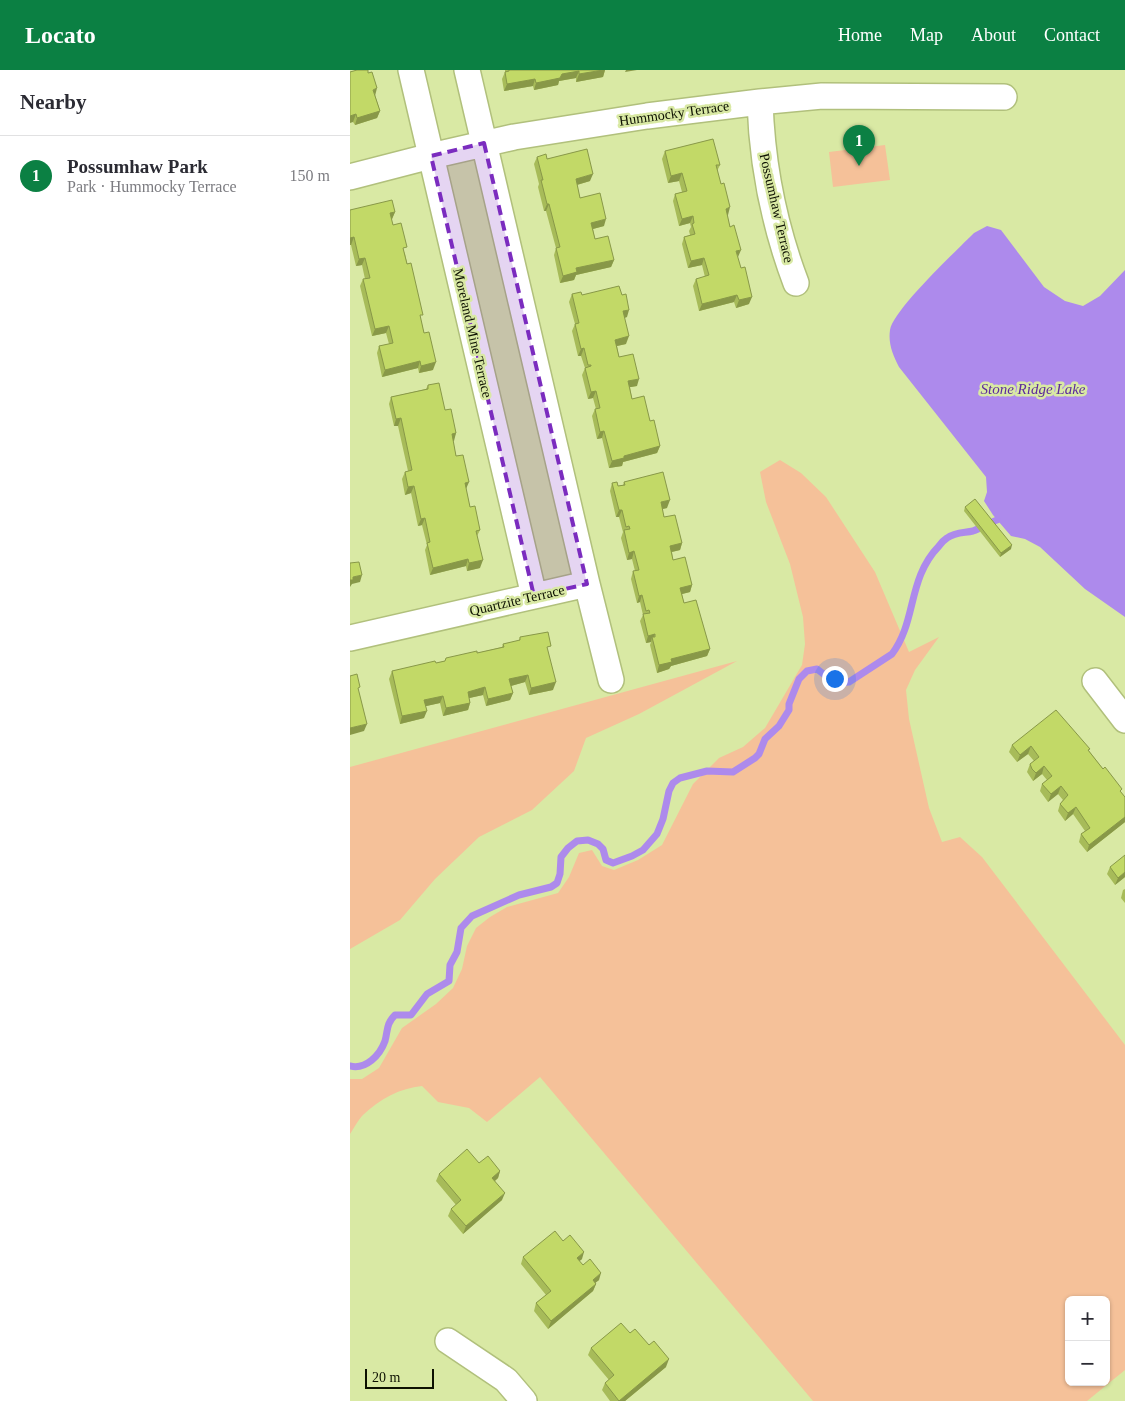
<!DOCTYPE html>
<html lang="en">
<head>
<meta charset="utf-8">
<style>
  :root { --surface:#fff; --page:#f7f7f7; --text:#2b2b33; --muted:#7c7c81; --line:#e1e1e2; --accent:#0b8043 }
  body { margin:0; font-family:"Times New Roman",serif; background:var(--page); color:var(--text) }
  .controls { position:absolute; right:15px; bottom:15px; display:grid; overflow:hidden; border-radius:8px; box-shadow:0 1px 4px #0004 }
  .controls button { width:45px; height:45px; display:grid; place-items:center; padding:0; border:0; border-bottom:1px solid var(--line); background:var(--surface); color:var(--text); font:25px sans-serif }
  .scale { position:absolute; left:15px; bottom:12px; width:69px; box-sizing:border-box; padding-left:5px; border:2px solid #0d1100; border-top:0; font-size:14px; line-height:18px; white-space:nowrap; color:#0d1100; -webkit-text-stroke:4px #d9e9a4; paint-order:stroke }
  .you { position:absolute; left:484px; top:608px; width:18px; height:18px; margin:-12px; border:4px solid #fff; border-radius:50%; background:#1a73e8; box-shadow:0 0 0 8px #1a73e833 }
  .badge { display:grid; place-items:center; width:32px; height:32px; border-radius:50%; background:var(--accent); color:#fff; font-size:16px; font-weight:700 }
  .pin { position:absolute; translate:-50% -41px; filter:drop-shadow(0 1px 2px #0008) }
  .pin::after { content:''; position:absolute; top:26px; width:18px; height:15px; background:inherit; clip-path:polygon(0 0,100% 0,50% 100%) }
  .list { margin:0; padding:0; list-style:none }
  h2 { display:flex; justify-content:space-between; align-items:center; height:65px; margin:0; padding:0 20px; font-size:21px }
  h2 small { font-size:16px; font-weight:400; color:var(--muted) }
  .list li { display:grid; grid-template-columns:32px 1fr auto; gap:15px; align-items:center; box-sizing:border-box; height:80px; padding:0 20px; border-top:1px solid var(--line) }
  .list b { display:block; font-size:19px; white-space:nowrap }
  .list p { margin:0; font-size:16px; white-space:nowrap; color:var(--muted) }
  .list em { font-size:16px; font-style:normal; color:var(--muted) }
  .map { position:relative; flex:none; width:775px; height:1331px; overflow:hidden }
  header { display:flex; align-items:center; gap:30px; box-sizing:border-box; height:70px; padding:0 25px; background:var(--accent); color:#fff }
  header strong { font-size:24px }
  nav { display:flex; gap:28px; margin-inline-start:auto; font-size:18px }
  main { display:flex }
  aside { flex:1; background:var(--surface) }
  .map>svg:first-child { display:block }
  .green { fill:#f5c199; fill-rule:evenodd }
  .water { fill:#ad8aec }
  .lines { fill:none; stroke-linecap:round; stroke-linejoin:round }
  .stream { stroke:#ad8aec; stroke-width:7 }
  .street-casing { stroke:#b1c07c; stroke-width:28 }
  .street { stroke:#fff; stroke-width:25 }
  .wall { fill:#a7bb59 }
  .shaded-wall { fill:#889848 }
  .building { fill:#c2d967; stroke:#889848 }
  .marked { fill:#7b2cbf; fill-opacity:0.2; stroke:#7b2cbf; stroke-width:4; stroke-dasharray:10 6; stroke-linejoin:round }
  .labels { text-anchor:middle; stroke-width:5; stroke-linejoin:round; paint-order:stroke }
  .street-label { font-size:14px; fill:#0d1100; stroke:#d9e9a4 }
  .water-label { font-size:15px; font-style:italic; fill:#5c2a9b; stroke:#d9e9a4 }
</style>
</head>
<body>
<header>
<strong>Locato</strong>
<nav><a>Home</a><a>Map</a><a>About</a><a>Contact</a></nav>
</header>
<main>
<aside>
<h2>Nearby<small></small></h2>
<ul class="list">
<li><span class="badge">1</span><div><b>Possumhaw Park</b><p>Park · Hummocky Terrace</p></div><em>150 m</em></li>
</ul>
</aside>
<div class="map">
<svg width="775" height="1331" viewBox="0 0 775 1331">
  <rect width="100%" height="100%" fill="#d9e9a4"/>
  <!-- green -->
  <path class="green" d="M535,75l5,35 -57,7 -4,-35z
    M430,390l21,13 25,24 49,75 34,80 30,-15 -24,33 -9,20 3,29 20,89 13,34 18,-5 22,20 143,188v325l-38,31h-274l-273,-324 -53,45 -18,-14 -31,-6 -16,-16c-22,2 -42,13 -59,29 -5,5 -9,13 -13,19v-55h12l17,-11 23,-40 34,-24 17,-16 9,-19 5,-23 9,-18 14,-11 17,-10 51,-14 11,-16 10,-24 13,-3 10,16 12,4 24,-10 24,-15 31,-61 26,-26 24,-11 22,-19 37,-63 3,-21 -2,-27 -13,-53 -24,-62 -6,-30zM719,1230h37v82h-37z
    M387,591l-98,53 -53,24 -12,33 -42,39 -53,27 -44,42 -35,41 -50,29v-182z"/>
  <!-- water -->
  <path class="water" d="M637,156l14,4 43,57 21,14 18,5 17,-10 25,-26v347l-40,-28 -45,-42 -15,-8 -14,-3 -18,-21 -9,-14 3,-9 -1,-15 -87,-110c-6,-12 -11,-23 -9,-37 3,-20 67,-80 84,-97z"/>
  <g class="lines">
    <!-- stream -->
    <path class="stream" d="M0,996c16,4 30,-11 35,-25 3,-11 1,-17 10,-26h16l16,-21 22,-13 1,-16 7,-13 4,-24 11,-12 47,-21 32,-8 6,-4 3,-9 1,-17 7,-9 9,-7 11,-1 10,4 5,5 3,11 7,3 19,-7 11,-6 14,-16 6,-15 6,-28 4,-8 7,-5 27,-7 26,1 22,-14 4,-4 6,-15 14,-13 10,-16v-6l10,-25 8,-8 10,-2 18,14 14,-1 43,-28c25,-33 15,-75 47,-108 2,-3 5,-6 8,-8 8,-6 17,-5 26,-7 8,-3 16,-8 24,-11"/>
    <defs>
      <path id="street" d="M61,0l123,526
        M117,0l120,514
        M410,32c2,62 14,123 36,181
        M0,107l81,-21 83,-19 133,-21 113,-14 62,-6 182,1
        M0,568l237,-54 24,96
        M745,611l30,39
        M98,1271l58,39 18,21"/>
    </defs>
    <!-- street casing -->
    <use href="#street" class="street-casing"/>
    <!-- street -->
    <use href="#street" class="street"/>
  </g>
  <!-- wall -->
  <path class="wall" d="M155,0h100l-2,7 -27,5v-4l-17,3 -1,4 -24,5 -1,-4 -29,5 -2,-12 3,-7z
    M0,2l25,23 5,16 -3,7 -22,7 -2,-3z
    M315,81l55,14 -3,6 10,44 22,89 -13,4 -2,-6 -35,9 -6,-25 3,-7 9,-2 -3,-12 -14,3 -6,-24 2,-7 6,-2 -1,-4 2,-4 -1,-4 -11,3 -6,-25 2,-7 7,-2 -3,-11 -11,2 -6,-24z
    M187,87l10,2 43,22 -13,4 3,13 24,28 -11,3 2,10 19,21 -3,7 -35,8 -2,5 -14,3 -6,-28 2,-7 -10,-37h-2l-6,-24 1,-3 -5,-20z
    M0,140l45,2 -3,7h-1l2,6 12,29 28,116 -14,3 -1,-5 -36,9 -5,-24 2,-7 10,-2 -3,-11 -14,3 -12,-50 3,-7h2l-3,-14 -6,1 -5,-21h-1z
    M222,224l10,1 45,22 -3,1 2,26 -9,2 2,11 18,29 -7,1 2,12 18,22 10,25 -3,7 -34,9 -1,4 -13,2 -7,-30 -5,1 -5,-23 3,-7h1l-3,-11 -5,1 -6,-24 3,-7 -4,-12h-3l-6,-25 3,-7 -6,-22z
    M78,315l17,25 11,23 -3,8 3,15 10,33 4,18 10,23 -3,6 3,32 -13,3 -1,-5 -36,9 -5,-25 2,-5 -5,-20 -4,1 -7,-33 -6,2 -3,-16 3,-7 3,-1 -10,-45h-4l-5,-22 2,-7 35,-8z
    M274,412l43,26 -5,1 2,8 18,26 -2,7 -8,2 1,8 19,25 -2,7 -8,2 2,9 26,46 -3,7 -36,10 -2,3 -12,4 -7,-28 1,-3 -5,1 -6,-22 3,-6 -3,-13 -3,1 -6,-24 2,-8h2l-3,-12 -5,1 -6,-22 2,-6 -4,-15h-3l-6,-26 2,-8 6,3 5,-1z
    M615,437l46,42 -11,8 -36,-46z
    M170,567l28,15 5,38 -24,5 -4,-13 -14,4 2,7 -3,7 -24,6 -3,-11 -14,3 1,5 -2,7 -25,6 -3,-13 -14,3 -2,12 -24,6 -11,-45 3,-8 44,-8 66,-16 1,-3 16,-3z
    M662,675l77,6 36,46v25l-38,30 -8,-10 2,-8 4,-3 -12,-17 -8,7 -7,-10 2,-7 3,-4 -5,-6 -10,8 -8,-11 2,-7 5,-4 -5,-6 -9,7 -6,-9 3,-8 4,-3 -6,-7 -11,8 -8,-10z
    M760,797l15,10 -10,8 -8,-11z
    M775,819v14l-4,-5 2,-8z
    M129,1093l21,8 -2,7 -3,3 7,19 -39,34 -15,-18 3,-7 5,-4 -20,-24 3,-7z
    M213,1171l19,18 -3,2 4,4 16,15 -4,3 1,1 -3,7 -45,38 -14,-18 2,-8 10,-8 -25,-31 2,-7z
    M280,1263l19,12 17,22 -41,34h-15l-8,-11 3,-7 4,-3 -21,-25 3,-7z"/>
  <!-- shaded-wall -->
  <path class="shaded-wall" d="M253,0h2l-2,7 -27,5 3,-8z
    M276,0h11l-12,2z
    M229,1l-3,7 -17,3 -1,4 -24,5 2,-7 26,-9z
    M185,9l-2,7 -29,5 3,-7z
    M27,18l-2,8 -2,-6z
    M30,41l-3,7 -22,7 2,-7z
    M6,44l-3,8 -3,1v-7z
    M332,103l-3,8 -11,2 3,-7z
    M243,104l-3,7 -17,5 3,-7z
    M197,134h2l-3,7h-2z
    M380,137l-2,8 -5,1 3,-7z
    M45,142l-3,7 -5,1 3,-7z
    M343,146l-3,7 -11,3 3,-7z
    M256,149l-2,7 -15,4 2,-7z
    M4,167l-3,8h-1v-7z
    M391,180l-3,7 -2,-6z
    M15,188l-3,7 -6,1 3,-7z
    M354,188l-2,7 -14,3 3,-7z
    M264,190l-3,7 -35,8 -2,5 -14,3 3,-7 13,-8z
    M387,225l-3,7 -35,9 3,-7z
    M402,227l-3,7 -13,4 3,-8z
    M279,240l-2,7 -7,2 3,-8z
    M39,256l-3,7 -14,3 3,-7z
    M279,266l-3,8 -14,3 3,-7z
    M234,278l-3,8h-3l3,-7z
    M70,291l-2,7 -36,9 3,-7z
    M86,292l-3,8 -14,3 2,-7z
    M289,309l-2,7 -12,2 3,-7z
    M246,321l-3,7 -5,1 3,-7z
    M51,348l-3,8h-4l2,-7z
    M254,361l-2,7 -5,1 3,-7z
    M106,363l-2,8h-5l3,-7z
    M310,376l-3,7 -34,9 -1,4 -13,2 3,-7 12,-5z
    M119,412l-3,7 -4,1 3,-7z
    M64,416l-3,7 -6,2 3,-8z
    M320,430l-3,8 -9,2 3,-8z
    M269,440h3l-3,7h-3z
    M75,448l-3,7 -4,1 3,-7z
    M332,473l-2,7 -13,3 3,-7z
    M662,475l-1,4 -11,8 1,-4z
    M284,481l-2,8 -5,1 2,-7z
    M118,489l-2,7 -36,9 3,-7z
    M133,490l-3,8 -13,3 2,-8z
    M12,505l-2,7 -8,2 -2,3v-7l3,-3z
    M342,515l-2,7 -12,3 2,-7z
    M292,525l-2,7 -3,1 2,-7z
    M305,564l-2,5 -1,-2 -1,5 -5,1 2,-7z
    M360,579l-3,7 -36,10 -2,3 -12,4 2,-8 12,-6z
    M178,605l-3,7 -18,5 2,-8z
    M206,612l-3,8 -24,5 2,-7z
    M135,617l-2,8 -18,4 3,-7z
    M163,623l-3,7 -24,6 2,-7z
    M93,626l-3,7 -18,4 2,-7z
    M120,633l-2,7 -25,6 3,-8z
    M77,641l-3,7 -24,6 2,-8z
    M17,654l-3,7 -14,4v-7z
    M681,676l-3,8 -11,8 3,-7z
    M694,696l-2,8 -9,7 3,-8z
    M711,716l-3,8 -10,8 3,-8z
    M726,737l-3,7 -8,7 3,-8z
    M775,747v5l-38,30 2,-7z
    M775,802v5l-10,8 3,-7z
    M150,1101l-2,7 -8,7 2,-7z
    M155,1123l-3,7 -39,34 3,-8z
    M234,1182l-2,7 -8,7 3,-8z
    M251,1203l-2,7 -9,7 3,-7z
    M246,1214l-3,7 -45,38 3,-8z
    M319,1289l-3,8 -41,34h-6z"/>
  <!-- building -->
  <path class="building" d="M7,0h11v3l4,-1 5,16 -4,2 7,21 -23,7 -1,-4 -6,2v-44z
    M159,0h94l-24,4v-3l-17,3 -2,4 -24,5 -1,-4 -28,5 -2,-12 4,-1z
    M363,69l7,26h-4l5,19 3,-1 6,24 -4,2 4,18 4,-2 7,25 -5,1 5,17 4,-1 7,30 -13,3 -2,-5 -35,9 -6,-25 13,-4 -5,-17 -13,3 -7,-24 11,-3 -3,-10 2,-1 -1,-7 -11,3 -7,-25 12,-3 -5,-18 -11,3 -6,-25z
    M237,79l6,25 -17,5 4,19 20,-5 6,26 -15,4 4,16 13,-3 6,24 -38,8 1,4 -14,4 -7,-28 4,-1 -11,-43h-2l-6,-24h2l-6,-23 9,-3 1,5z
    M42,130l3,12 -5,1 3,12 8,-2 6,24 -4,1 4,16 4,-1 12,52h-3l4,18 5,-1 7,30 -15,4 -1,-5 -35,9 -6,-24 14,-3 -4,-17 -14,3 -12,-50 7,-1 -5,-20 -6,1 -5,-22 -4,1v-28z
    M269,216l3,9 4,-1 3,16 -6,1 6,25 -14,4 4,17 14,-3 6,25 -11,2 4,18 12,-3 6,25 4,-1 6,26 -36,10v2l-12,3 -8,-30 -4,1 -5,-23 5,-1 -4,-17 -5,1 -6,-24 6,-2v-1h-3l-4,-17 -3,1 -6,-25 4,-1 -7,-29 9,-2 1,3z
    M89,313l6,27 6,-1 5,24 -4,1 4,22 7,-1 6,27 -4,1 5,24 5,-1 5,24 -4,1 7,29 -14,3 -1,-4 -35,9 -6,-25 3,-1 -5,-24 -4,1 -7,-33 -6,1 -3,-15 7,-2 -11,-52 -5,1 -5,-22 37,-8v-4z
    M313,402l7,28 -9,2 3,15 11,-2 7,28 -12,3 3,14 12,-3 7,28 -12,3 4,15 12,-3 14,49 -39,10 1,3 -13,3 -7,-28h3v-3l-7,2 -5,-22 7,-1 -1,-3 -3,1 -4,-16 -3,1 -6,-25 6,-1 -5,-19 -5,2 -5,-23 6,-1 -1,-3 -3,1 -4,-17h-3l-7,-27 5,-1 1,4 7,-1 -1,-3z
    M625,429l37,46 -11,8 -36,-46z
    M9,492l3,13 -9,2v3h-3v-17z
    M198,562l3,14 -4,1 9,35 -25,6 -3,-13 -19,4 4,14 -25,6 -3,-12 -17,5 2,11 -24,5 -3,-12 -19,4 3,11 -25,5 -10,-45 43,-10 1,2 9,-2 1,-3 31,-7v2l27,-6 -1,-3 17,-4v-3z
    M7,604l3,13 -2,1 9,36 -17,4v-52z
    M706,640l34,39 -2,1 15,19 2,-2 17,22 -2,2 5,6v20l-36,28 -8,-11 9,-6 -14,-21 -8,6 -8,-9 8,-9 -7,-9 -10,8 -9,-10 10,-8 -8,-10 -8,7 -4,-4 -2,-5 9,-7 -8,-11 -11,9 -8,-10z
    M775,785v17l-7,6 -8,-11z
    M117,1079l12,14 9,-7 12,15 -8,7 13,15 -39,33 -15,-17 10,-9 -22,-26z
    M205,1161l8,10 7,-6 14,17 -7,6 6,7 7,-6 11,14 -8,7 3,4 -45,37 -15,-18 15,-12 -28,-34z
    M271,1253l9,10 5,-4 14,16 5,-4 15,18 -50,42 -14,-18 9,-8 -23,-27z"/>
  <!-- marked area -->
  <path class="marked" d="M134,73l103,441 -53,12 -103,-440z"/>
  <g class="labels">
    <!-- street labels -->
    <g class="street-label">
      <text transform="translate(324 43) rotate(-8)" y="5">Hummocky Terrace</text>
      <text transform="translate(427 138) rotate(77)" y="5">Possumhaw Terrace</text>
      <text transform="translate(123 263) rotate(77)" y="5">Moreland Mine Terrace</text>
      <text transform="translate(167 530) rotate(-13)" y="5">Quartzite Terrace</text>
    </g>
    <!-- water labels -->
    <g class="water-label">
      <text x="683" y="324">Stone Ridge Lake</text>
    </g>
  </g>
</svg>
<div class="controls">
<button>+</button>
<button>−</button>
</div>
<div class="scale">20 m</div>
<div class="you"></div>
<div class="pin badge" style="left:509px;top:96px">1</div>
</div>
</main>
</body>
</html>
